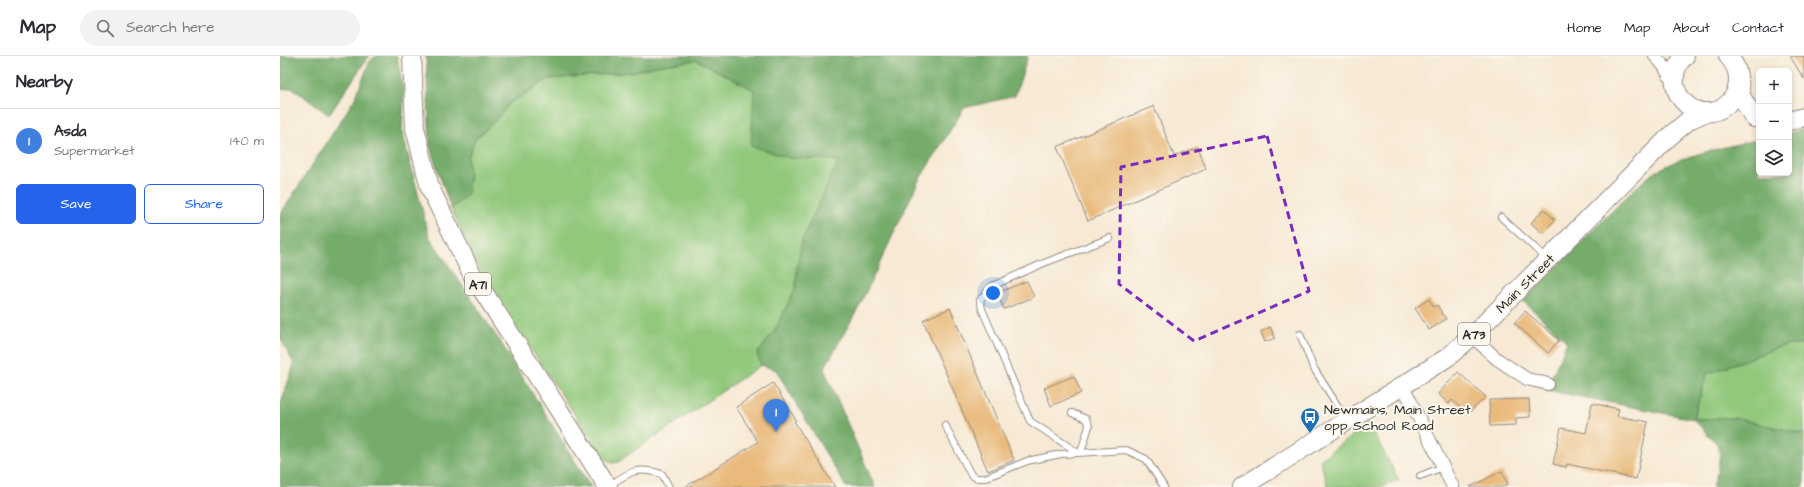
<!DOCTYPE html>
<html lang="en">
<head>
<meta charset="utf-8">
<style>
  :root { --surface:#fff; --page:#f2f2f3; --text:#2b2b33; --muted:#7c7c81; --line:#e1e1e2; --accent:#2563eb }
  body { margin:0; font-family:"Architects Daughter",sans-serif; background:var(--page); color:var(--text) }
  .controls { position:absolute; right:12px; top:12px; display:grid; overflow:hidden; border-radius:6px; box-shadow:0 2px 6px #0003 }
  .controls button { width:36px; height:36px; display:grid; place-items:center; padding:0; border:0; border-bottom:1px solid var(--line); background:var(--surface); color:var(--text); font:20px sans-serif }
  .you { position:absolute; left:713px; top:237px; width:14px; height:14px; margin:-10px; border:3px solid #fff; border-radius:50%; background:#1a73e8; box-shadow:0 0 0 6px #1a73e833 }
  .badge { display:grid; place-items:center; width:26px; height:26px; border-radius:50%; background:var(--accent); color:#fff; font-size:13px; font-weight:700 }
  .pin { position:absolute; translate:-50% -33px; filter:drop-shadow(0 1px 2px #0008) }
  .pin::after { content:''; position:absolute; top:21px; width:14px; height:12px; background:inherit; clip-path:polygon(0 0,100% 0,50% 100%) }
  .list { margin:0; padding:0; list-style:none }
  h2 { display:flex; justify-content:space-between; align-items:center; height:52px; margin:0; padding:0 16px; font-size:17px }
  h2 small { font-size:13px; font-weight:400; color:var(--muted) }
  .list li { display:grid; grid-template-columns:26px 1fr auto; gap:12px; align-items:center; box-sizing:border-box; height:64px; padding:0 16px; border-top:1px solid var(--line) }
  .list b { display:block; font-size:15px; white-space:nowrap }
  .list p { margin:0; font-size:13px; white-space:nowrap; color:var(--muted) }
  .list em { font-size:13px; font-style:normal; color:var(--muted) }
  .actions { display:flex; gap:8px; padding:12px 16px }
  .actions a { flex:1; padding:9px 0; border:1px solid var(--accent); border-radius:6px; text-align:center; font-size:14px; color:var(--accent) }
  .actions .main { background:var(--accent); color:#fff }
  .icon { flex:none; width:22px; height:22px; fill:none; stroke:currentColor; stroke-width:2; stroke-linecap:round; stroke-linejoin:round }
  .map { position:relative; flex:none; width:1524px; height:431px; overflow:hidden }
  header { display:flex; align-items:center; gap:24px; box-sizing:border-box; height:56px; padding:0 20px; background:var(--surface); border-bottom:1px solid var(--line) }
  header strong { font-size:19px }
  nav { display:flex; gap:22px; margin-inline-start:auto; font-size:14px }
  .search { width:280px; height:36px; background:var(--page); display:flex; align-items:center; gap:10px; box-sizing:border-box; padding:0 14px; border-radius:22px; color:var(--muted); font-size:15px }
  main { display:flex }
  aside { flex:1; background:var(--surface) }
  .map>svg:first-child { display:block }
  .green { fill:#91c87b; stroke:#5e7a53 }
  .forest { fill:#74ac6b; stroke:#506c4b }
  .building { fill:#e9ba7c }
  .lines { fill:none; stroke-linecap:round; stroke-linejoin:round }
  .lane-casing { stroke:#918a80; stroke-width:8 }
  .street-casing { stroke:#918a80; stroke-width:14 }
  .primary-casing { stroke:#918a80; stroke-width:20 }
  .lane { stroke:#fff; stroke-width:6 }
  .street { stroke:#fff; stroke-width:12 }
  .primary { stroke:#fff; stroke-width:18 }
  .marked { fill:none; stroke:#7b2cbf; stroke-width:3; stroke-dasharray:8 5; stroke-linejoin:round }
  .labels { text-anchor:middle; stroke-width:4; stroke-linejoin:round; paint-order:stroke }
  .shield { fill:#fbf7ec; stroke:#696865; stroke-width:1 }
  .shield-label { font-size:13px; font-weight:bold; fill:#2b2b2b }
  .street-label { font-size:14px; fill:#2b2b2b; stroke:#fbf7ec }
  .poi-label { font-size:14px; fill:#2b2b2b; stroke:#fbf7ec; text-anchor:start }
</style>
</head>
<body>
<header>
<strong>Map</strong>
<div class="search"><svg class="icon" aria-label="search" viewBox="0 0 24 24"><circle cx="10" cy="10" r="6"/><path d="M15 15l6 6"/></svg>Search here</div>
<nav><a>Home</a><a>Map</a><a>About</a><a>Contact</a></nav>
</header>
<main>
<aside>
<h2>Nearby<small></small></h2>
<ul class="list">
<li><span class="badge" style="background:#3f7fe0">1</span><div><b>Asda</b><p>Supermarket</p></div><em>140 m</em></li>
</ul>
<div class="actions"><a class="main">Save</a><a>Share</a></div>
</aside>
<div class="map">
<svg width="1524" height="431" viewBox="0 0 1524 431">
  <rect width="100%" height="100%" fill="#fbf7ec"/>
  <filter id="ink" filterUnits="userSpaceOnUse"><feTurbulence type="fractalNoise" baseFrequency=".025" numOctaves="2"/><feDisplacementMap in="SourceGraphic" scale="8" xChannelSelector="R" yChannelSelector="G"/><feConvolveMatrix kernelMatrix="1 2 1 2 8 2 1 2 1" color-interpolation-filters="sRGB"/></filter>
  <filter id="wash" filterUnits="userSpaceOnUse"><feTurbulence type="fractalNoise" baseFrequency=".012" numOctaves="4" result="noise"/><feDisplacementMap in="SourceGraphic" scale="16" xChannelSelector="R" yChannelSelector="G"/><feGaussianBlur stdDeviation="0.9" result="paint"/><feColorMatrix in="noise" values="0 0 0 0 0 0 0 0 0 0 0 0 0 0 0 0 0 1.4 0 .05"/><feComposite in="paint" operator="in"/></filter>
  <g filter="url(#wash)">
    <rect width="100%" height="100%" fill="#f7e9d4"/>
    <!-- green -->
    <path class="green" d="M417,4l57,30 36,68 49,2 -37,80 -5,26 -1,21 -22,45 -17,22 4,11 -143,97 -6,1 -8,-5 -106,-158 -26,-46 -21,-45 16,-14 2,-16 -1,-22 7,-18 18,-16 17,-20 39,-24 83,-7 25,-6z
      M1524,288v90l-70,-16 -41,1 14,-45 75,-28z
      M1088,367l31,57 -19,7h-52l-8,-27z"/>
    <!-- forest -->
    <path class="forest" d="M0,0h89l-40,59 -37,-27 -12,2z
      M96,0h21l7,38 -2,37 27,105 72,107 90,144h-311v-81l14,-42 -14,-26v-123l74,-115 16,-39z
      M146,0h602l-13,40 -51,12 -46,74 -59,125 -35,62 51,118h-29l-70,-117 -15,-5 -4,-11 17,-22 22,-45 1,-21 5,-26 37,-80 -49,-2 -39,-12 3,-56 -57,-30 -40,6 -25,6 -83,7 -39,24 -17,20 -18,16 -7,18 1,22 -2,16 -16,14 -21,-62z
      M1524,73v215l-22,2 -75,28 -14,45 41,-1 70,16v53h-92l5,-13 3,-20 -3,-10 -24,-25 -147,-29 21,-48 -44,-41 112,-113c6,-4 11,-10 17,-14 31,-20 72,-26 107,-35v34h30v-40z"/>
    <g id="blocks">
      <!-- building -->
      <path class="building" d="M1510,0h14v23z
        M874,50l20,50 24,-9 8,22 -118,52 -31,-74z
        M1264,153l11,11 -13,13 -11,-10z
        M747,225l7,16 -30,12 -7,-16z
        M1149,243l5,8 3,-2 9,14 -17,11 -14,-22z
        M670,252l64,152 -26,11 -65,-151z
        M1245,255l34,29 -11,13 -34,-30z
        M990,271l5,11 -10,4 -4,-10z
        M1178,316l28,25 -19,17 -15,-14 -3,4 -11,-10z
        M794,320l7,17 -30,13 -7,-18z
        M493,327l23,37 -2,1 41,66h-150l73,-45 -22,-35z
        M1249,343l1,18 -14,1v7l-26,1 -1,-26z
        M1312,347l27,6 -2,7 31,6 -12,57 -69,-15 -1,3 -13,-3 8,-36 25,5z
        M1222,415l6,13 -6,3h-32z"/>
    </g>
  </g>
  <g filter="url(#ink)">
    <use href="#blocks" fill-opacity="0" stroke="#918a80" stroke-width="1"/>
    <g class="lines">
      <defs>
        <path id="lane" d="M1221,161l46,42
          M1020,278l13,33 33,52
          M792,357l14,6 3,7 -8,26
          M665,369l26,50 6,3h8l42,-17 34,-7 65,-4 20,9 18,28
          M797,396l-47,-31 -48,-112 -2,-9 12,-14 52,-23 66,-25
          M1140,420l23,-9
          M329,430c20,-14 27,-20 53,-12l7,13"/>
        <path id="street" d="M1375,0l9,10 10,19
          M1192,280l25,23 30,20 21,5
          M1123,330l50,101"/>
        <path id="primary" d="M132,0l3,72 15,60 42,86 136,213
          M1405,0c-8,7 -11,18 -10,28 1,8 5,15 12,21 31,25 70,-18 41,-49
          M1459,25l2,15 13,22
          M1509,65l15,-4
          M962,431l206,-130 24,-21 198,-200 19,-16 17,-8"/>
      </defs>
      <!-- lane casing -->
      <use href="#lane" class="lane-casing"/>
      <!-- street casing -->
      <use href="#street" class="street-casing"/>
      <!-- primary casing -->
      <use href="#primary" class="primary-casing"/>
      <!-- lane -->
      <use href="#lane" class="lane"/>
      <!-- street -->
      <use href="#street" class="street"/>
      <!-- primary -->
      <use href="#primary" class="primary"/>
    </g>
  </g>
  <!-- marked area -->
  <path class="marked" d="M987,80l42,155 -115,50 -75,-57 2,-117z"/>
  <!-- icons -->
  <defs>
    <symbol id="bus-pin" viewBox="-11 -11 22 30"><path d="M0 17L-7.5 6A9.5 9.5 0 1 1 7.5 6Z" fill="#1f6fb2" stroke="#fbf7ec"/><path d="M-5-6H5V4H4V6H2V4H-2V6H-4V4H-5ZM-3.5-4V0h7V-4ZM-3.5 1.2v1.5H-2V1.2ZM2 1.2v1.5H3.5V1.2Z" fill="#fff"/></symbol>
  </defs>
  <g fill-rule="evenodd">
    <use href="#bus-pin" x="1019" y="350" width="22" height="30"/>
  </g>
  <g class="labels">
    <!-- shield labels -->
    <g class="shield">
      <rect x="185" y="217" width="26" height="22" rx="3"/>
      <rect x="1178" y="267" width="32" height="22" rx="3"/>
    </g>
    <g class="shield-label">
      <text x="198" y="233">A71</text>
      <text x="1194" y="283">A73</text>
    </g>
    <!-- street labels -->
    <g class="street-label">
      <text transform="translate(1245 227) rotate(-45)" y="5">Main Street</text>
    </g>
    <!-- poi labels -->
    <g class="poi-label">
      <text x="1044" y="358">Newmains, Main Street<tspan x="1044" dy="16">opp School Road</tspan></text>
    </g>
  </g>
</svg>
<div class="controls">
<button>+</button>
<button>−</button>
<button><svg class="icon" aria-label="layers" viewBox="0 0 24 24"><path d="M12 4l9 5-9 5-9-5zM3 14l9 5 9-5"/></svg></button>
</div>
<div class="you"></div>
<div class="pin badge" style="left:496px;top:376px;background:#3f7fe0">1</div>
</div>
</main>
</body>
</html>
